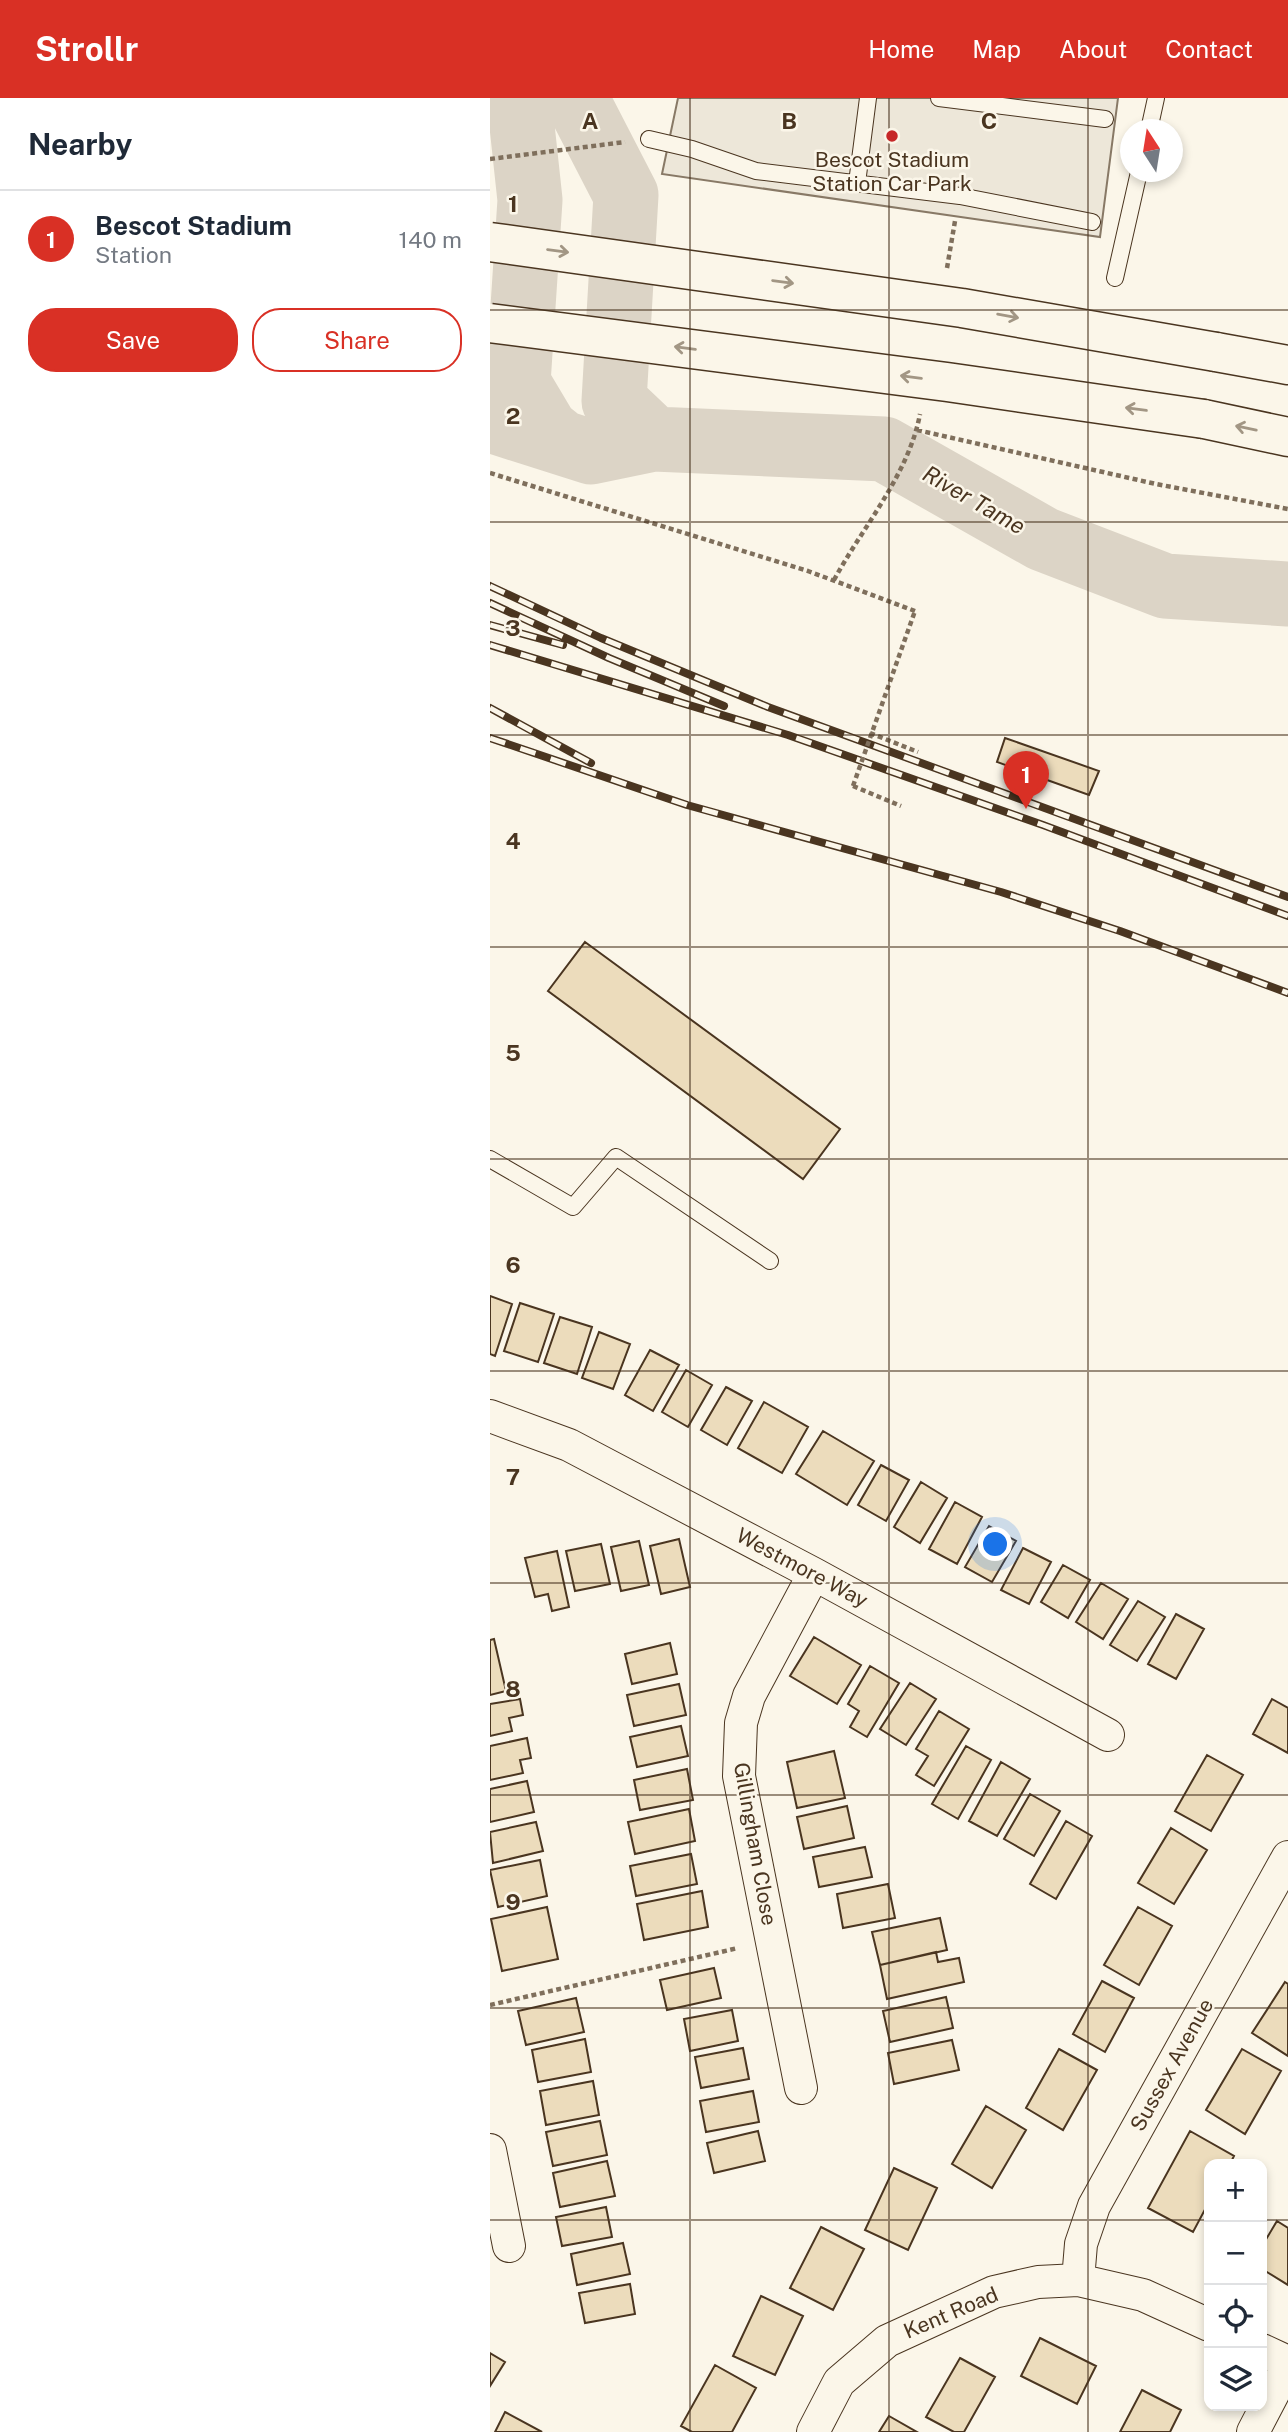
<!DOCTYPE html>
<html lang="en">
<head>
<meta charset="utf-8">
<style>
  :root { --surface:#fff; --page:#f6f6f7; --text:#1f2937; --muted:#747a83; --line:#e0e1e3; --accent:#d93025 }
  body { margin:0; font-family:"Public Sans",sans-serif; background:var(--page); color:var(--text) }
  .controls { position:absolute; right:21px; bottom:21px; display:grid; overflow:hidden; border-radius:14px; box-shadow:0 4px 10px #0003 }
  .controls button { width:63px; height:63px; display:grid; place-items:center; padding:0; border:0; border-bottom:2px solid var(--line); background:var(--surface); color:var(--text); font:35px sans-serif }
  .compass { position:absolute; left:630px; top:21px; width:63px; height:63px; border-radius:50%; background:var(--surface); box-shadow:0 4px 10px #0003; rotate:348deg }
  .you { position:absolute; left:506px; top:1447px; width:24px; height:24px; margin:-18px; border:5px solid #fff; border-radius:50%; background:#1a73e8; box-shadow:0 0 0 10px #1a73e833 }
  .badge { display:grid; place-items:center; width:46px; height:46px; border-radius:50%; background:var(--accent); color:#fff; font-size:23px; font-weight:700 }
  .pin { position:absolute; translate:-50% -58px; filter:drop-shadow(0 2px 4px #0008) }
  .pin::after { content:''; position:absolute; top:37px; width:24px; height:21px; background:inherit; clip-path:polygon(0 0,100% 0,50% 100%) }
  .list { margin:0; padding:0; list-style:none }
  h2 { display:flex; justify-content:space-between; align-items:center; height:91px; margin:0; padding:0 28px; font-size:30px }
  h2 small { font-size:23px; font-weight:400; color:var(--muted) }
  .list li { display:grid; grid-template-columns:46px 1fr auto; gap:21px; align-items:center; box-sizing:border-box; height:98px; padding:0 28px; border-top:2px solid var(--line) }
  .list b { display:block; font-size:26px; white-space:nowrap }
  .list p { margin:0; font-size:23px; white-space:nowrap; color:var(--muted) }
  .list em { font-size:23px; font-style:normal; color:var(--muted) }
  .actions { display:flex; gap:14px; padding:21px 28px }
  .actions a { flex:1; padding:16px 0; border:2px solid var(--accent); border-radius:28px; text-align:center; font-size:24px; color:var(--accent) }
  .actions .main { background:var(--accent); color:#fff }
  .icon { flex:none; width:38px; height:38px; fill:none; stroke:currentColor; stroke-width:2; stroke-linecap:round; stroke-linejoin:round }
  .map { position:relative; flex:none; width:798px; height:2334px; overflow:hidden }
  header { display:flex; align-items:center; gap:42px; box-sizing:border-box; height:98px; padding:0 35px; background:var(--accent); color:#fff }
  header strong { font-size:33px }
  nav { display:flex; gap:38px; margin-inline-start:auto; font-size:24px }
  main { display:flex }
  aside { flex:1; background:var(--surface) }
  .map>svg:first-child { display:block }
  .parking { fill:#ede7d9; stroke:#887966; stroke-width:2 }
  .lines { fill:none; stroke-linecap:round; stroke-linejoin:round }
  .river { stroke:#dcd4c6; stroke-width:65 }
  .building { fill:#ecdcbc; stroke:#4a3520; stroke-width:2 }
  .lane-casing { stroke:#4a3520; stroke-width:18 }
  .street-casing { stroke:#4a3520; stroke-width:34 }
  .highway-casing { stroke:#4a3520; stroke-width:41 }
  .path { stroke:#7f6f5c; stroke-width:4.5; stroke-dasharray:5 3.5; stroke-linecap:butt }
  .lane { stroke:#fbf6e9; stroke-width:16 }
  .street { stroke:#fbf6e9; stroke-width:32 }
  .highway { stroke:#fbf6e9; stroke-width:38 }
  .rail-casing { stroke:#4a3520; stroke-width:8 }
  .rail { stroke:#fbf6e9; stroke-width:5; stroke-dasharray:16; stroke-linecap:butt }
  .highway-bridge-casing { stroke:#4a3520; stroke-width:41; stroke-linecap:butt }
  .path-bridge { stroke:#7f6f5c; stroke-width:4.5; stroke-dasharray:5 3.5; stroke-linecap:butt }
  .highway-bridge { stroke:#fbf6e9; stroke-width:38 }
  .oneway { stroke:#a29684 }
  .grid { fill:none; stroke:#4a3520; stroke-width:2; stroke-opacity:0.55 }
  .poi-dot { fill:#c62828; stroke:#fbf6e9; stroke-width:2.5 }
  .labels { text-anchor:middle; stroke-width:5; stroke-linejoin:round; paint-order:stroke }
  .poi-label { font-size:21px; fill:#4a3520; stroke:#fbf6e9 }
  .street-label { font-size:21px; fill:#4a3520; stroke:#fbf6e9 }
  .water-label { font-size:23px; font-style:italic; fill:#4a3520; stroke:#fbf6e9 }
  .grid-label { font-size:23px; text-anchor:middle; font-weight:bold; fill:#4a3520; stroke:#fbf6e9; stroke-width:5; stroke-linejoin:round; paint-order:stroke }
</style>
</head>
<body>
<header>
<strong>Strollr</strong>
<nav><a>Home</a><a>Map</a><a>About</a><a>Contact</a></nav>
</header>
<main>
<aside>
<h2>Nearby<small></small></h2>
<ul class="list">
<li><span class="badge">1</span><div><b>Bescot Stadium</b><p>Station</p></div><em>140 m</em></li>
</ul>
<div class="actions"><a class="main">Save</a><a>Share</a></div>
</aside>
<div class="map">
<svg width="798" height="2334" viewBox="0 0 798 2334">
  <rect width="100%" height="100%" fill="#fbf6e9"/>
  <!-- parking -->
  <path class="parking" d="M188,0h440l-18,139 -438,-63z"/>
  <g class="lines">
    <!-- river -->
    <path class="river" d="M29,0l11,102 -12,183 28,47 15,12
      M86,0l50,97 -12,206 40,38
      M0,322l101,32 63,-13 230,10 159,90 122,47 123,8"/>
  </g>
  <!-- building -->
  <path class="building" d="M515,640l94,33 -10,24 -92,-33z
    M95,844l255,187 -37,50 -255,-188z
    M0,1198l22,8 -17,52 -5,-2z
    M30,1205l34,11 -16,48 -34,-11z
    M70,1219l32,10 -15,47 -33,-11z
    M109,1234l31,12 -17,45 -31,-11z
    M160,1252l29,15 -26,46 -28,-16z
    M196,1272l26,15 -24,42 -26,-15z
    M236,1289l26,14 -25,44 -26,-15z
    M274,1304l44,25 -26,46 -44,-25z
    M333,1333l51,30 -27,44 -51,-31z
    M391,1367l28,15 -23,41 -28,-16z
    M431,1384l26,16 -27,45 -26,-16z
    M465,1404l27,15 -25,47 -28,-15z
    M499,1428l27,15 -24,41 -27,-15z
    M189,1441l11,48 -29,7 -11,-48z
    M149,1443l10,44 -28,6 -10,-44z
    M111,1446l9,40 -35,7 -9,-40z
    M533,1450l28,14 -22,42 -28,-14z
    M67,1453l12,56 -17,4 -4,-17 -13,3 -10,-39z
    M573,1467l27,15 -22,38 -27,-16z
    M611,1485l27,16 -25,40 -27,-17z
    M648,1503l27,16 -28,44 -27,-16z
    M686,1516l28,15 -28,50 -28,-15z
    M324,1539l47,28 -24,39 -47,-28z
    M4,1541l12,52 -16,4v-55z
    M180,1545l7,31 -45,10 -7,-30z
    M380,1568l29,17 -32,54 -17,-10 9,-16 -11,-7z
    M420,1585l26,16 -30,46 -26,-16z
    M189,1586l7,31 -52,11 -7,-31z
    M30,1601l3,16 -14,3 3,13 -22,5v-32z
    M782,1601l16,9v45l-35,-19z
    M449,1613l30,18 -35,57 -18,-11 12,-19 -12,-7z
    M191,1628l7,30 -51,11 -7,-30z
    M37,1640l4,20 -11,2 3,13 -33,7v-34z
    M476,1648l25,14 -33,59 -26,-15z
    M344,1653l11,47 -48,10 -10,-46z
    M717,1657l36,20 -32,56 -36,-20z
    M511,1664l29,17 -33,57 -28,-15z
    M197,1671l6,31 -53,10 -6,-30z
    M37,1683l7,31 -44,10v-33z
    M540,1696l30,17 -26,45 -30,-17z
    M357,1708l7,32 -50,11 -7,-32z
    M199,1711l6,32 -60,13 -7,-32z
    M576,1723l26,15 -36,63 -26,-15z
    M46,1724l7,29 -50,12 -3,-31z
    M681,1730l36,22 -33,54 -36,-21z
    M375,1749l7,30 -53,10 -6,-30z
    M201,1756l6,30 -61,12 -6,-30z
    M50,1762l7,36 -49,11 -8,-37z
    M398,1786l7,34 -52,10 -6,-34z
    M212,1793l6,36 -64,13 -7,-36z
    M57,1809l11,52 -56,12 -11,-52z
    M648,1809l34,19 -33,59 -35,-20z
    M450,1820l7,32 -67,15 -8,-33z
    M446,1854l2,10 21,-4 5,24 -77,17 -7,-34z
    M224,1870l7,30 -54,12 -7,-30z
    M612,1883l32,17 -29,54 -32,-18z
    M795,1884l3,2v72l-36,-23z
    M456,1899l7,31 -63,14 -7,-31z
    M86,1900l8,34 -58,13 -8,-34z
    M242,1912l6,31 -48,10 -6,-32z
    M95,1941l6,33 -53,10 -6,-32z
    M462,1942l7,30 -65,14 -6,-31z
    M253,1950l6,31 -48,9 -6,-31z
    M569,1951l38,21 -34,60 -37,-22z
    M752,1951l39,22 -36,63 -39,-24z
    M103,1983l6,34 -53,10 -6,-34z
    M263,1993l6,31 -53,10 -6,-31z
    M496,2008l40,24 -34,58 -40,-24z
    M110,2023l7,34 -54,11 -7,-34z
    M268,2033l7,30 -51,12 -7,-30z
    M700,2033l44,25 -4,8h-21v38l-16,30 -45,-24z
    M117,2063l8,35 -55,11 -7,-34z
    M404,2070l43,20 -29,62 -43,-20z
    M116,2109l6,30 -50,9 -6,-29z
    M787,2123l11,7v57l-26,-16v-23z
    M331,2129l43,22 -31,61 -43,-22z
    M133,2145l7,31 -53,11 -6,-31z
    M140,2186l5,30 -50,9 -6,-30z
    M271,2198l42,20 -28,59 -42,-19z
    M550,2240l56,28 -19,38 -56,-28z
    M0,2255l15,9 -15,24z
    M470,2260l35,19 -31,55h-10l-28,-15z
    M225,2267l41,23 -24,44h-40l-11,-6z
    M652,2292l39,20 -11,22h-50z
    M15,2314l37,20h-47z
    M399,2318l28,16h-38z"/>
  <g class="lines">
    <defs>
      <path id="lane" d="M449,0l166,21
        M659,32l7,-32
        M159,41l43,10 64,22 204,25 132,26
        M367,85l11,-85
        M625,180l24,-106
        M0,1061l83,48 43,-50 154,104"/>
      <path id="street" d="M0,1318l79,29 245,129 294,161
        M311,1990l-62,-312 2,-53 8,-27 65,-122
        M0,2052l19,96
        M588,2182l3,-36 13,-38 194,-349
        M772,2252l26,12
        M323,2334l26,-50 48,-41 107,-49 44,-10 40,-2 65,15 66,30
        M763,2334l35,-67"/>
      <path id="highway" d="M726,254l72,13
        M714,321l84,18"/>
    </defs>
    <!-- lane casing -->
    <use href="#lane" class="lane-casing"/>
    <!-- street casing -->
    <use href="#street" class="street-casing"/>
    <!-- highway casing -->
    <use href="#highway" class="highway-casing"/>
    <!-- path -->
    <path class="path" d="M0,61l135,-17
      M457,170l8,-47
      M427,332l239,54 132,25
      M0,375l318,98 107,40
      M344,482c28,-52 75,-106 86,-166
      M380,635l48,19
      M363,688l48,20
      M0,1907l248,-57"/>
    <!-- lane -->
    <use href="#lane" class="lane"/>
    <!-- street -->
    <use href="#street" class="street"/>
    <!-- highway -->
    <use href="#highway" class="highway"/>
    <defs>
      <path id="rail" d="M0,488l111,52 167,69 520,190
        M0,505l119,55 115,48
        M0,527l73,20
        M0,547l298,90 255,90 245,91
        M0,610l101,55
        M0,640l197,67 314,87 119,39 168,62"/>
    </defs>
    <!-- rail casing -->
    <use href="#rail" class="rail-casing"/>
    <!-- rail -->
    <use href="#rail" class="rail"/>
    <defs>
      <path id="highway-bridge" d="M0,144l472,66 254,44
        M0,225l457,59 257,37"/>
    </defs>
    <!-- highway-bridge casing -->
    <use href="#highway-bridge" class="highway-bridge-casing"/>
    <!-- path-bridge -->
    <path class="path-bridge" d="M363,688l62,-175"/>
    <!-- highway-bridge -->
    <use href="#highway-bridge" class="highway-bridge"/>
  </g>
  <!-- one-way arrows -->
  <defs><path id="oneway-shaft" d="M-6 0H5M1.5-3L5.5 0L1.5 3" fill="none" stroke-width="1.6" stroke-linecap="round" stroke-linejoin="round" transform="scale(1.75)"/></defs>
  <g class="oneway">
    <use href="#oneway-shaft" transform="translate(68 153) rotate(8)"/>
    <use href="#oneway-shaft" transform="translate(293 184) rotate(8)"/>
    <use href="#oneway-shaft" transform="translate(518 218) rotate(10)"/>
    <use href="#oneway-shaft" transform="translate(195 250) rotate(-173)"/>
    <use href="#oneway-shaft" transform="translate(421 279) rotate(-173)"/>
    <use href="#oneway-shaft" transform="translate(646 311) rotate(-172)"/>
    <use href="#oneway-shaft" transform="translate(756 330) rotate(-168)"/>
  </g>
  <!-- grid -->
  <path class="grid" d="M200,0v2334M399,0v2334M598,0v2334M0,212h798M0,424h798M0,637h798M0,849h798M0,1061h798M0,1273h798M0,1485h798M0,1697h798M0,1910h798M0,2122h719M772,2122h26"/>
  <!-- markers -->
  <circle class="poi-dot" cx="402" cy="38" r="7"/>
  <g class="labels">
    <!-- poi labels -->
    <g class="poi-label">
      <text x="402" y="69">Bescot Stadium<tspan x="402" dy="24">Station Car Park</tspan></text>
    </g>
    <!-- street labels -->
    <g class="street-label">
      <text transform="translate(312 1470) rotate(28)" y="7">Westmore Way</text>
      <text transform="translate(265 1746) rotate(80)" y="7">Gillingham Close</text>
      <text transform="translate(682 1967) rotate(-61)" y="7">Sussex Avenue</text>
      <text transform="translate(461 2215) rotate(-23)" y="7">Kent Road</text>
    </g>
    <!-- water labels -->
    <g class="water-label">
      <text transform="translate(484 402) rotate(30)" y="8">River Tame</text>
    </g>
  </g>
  <g class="grid-label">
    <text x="100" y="31">A</text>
    <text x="299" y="31">B</text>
    <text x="499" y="31">C</text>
    <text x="23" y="114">1</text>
    <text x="23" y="326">2</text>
    <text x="23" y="538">3</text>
    <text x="23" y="751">4</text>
    <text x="23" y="963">5</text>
    <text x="23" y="1175">6</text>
    <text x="23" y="1387">7</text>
    <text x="23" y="1599">8</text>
    <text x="23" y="1812">9</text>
  </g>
</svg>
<div class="controls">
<button>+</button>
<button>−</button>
<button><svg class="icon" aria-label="locate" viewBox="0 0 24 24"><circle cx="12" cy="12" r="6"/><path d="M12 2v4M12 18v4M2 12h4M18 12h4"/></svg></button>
<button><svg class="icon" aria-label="layers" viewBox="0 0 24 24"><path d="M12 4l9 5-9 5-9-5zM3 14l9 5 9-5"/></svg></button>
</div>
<svg class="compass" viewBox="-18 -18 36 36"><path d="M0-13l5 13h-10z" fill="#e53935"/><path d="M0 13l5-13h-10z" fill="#747a83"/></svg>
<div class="you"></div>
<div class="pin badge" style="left:536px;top:711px">1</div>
</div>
</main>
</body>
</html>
